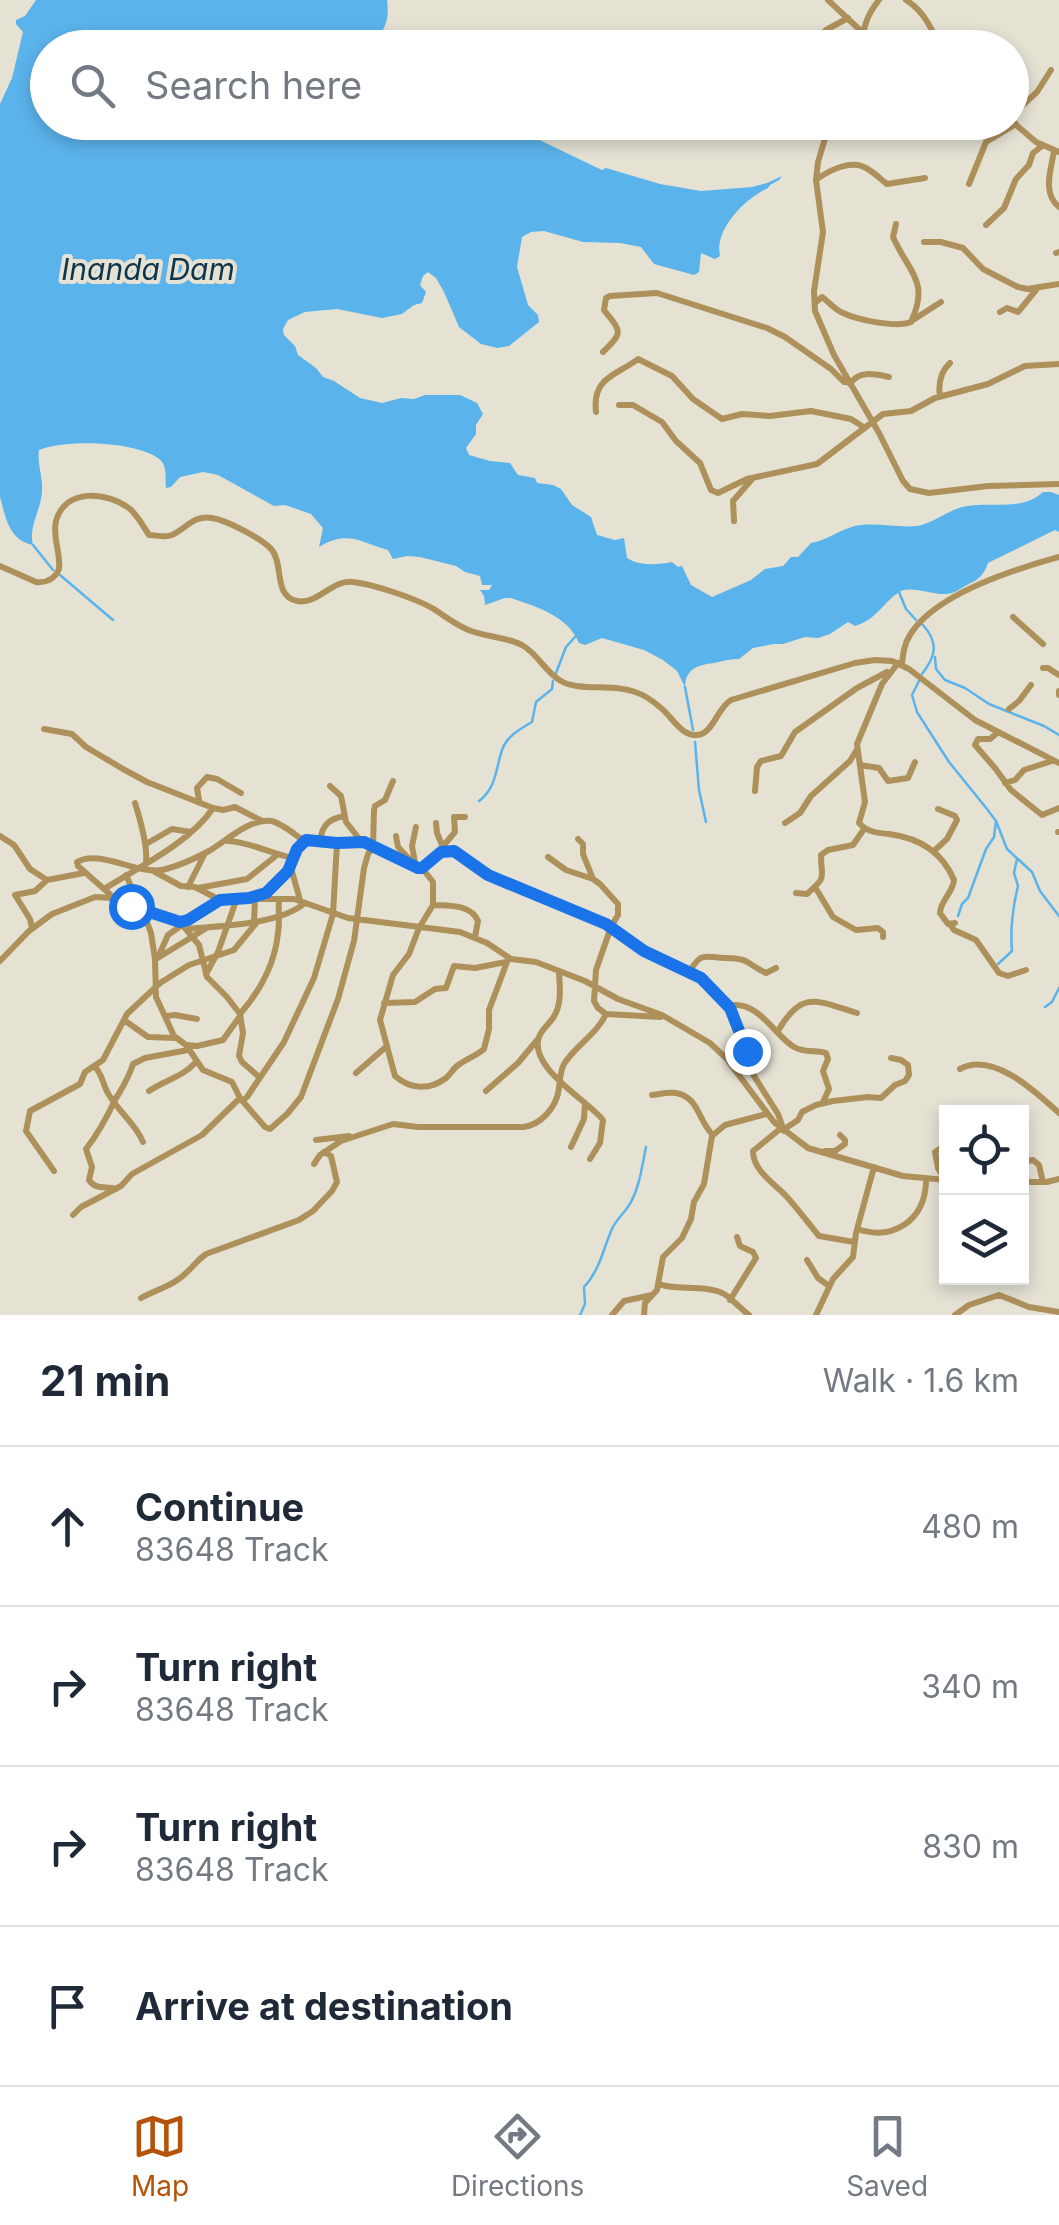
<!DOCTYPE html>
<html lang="en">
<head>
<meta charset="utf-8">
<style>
  :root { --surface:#fff; --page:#f6f6f7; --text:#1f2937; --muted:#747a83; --line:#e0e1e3; --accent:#b45309 }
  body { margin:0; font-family:Inter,sans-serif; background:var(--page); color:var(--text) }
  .controls { position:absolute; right:30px; bottom:30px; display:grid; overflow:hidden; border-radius:0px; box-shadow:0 5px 15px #0003 }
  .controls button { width:90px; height:90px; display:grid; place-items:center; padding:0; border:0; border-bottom:2px solid var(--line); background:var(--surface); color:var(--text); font:50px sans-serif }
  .stop { position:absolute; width:30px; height:30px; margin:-22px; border:8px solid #1a73e8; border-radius:50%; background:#fff }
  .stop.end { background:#1a73e8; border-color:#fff; box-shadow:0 2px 10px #0008 }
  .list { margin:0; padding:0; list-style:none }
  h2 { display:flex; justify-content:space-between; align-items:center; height:130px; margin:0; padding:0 40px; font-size:42px }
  h2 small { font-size:32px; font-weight:400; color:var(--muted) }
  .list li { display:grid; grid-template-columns:65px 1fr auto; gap:30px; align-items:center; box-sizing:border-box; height:160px; padding:0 40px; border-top:2px solid var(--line) }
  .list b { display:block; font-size:38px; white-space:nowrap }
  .list p { margin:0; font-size:32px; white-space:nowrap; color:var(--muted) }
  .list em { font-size:32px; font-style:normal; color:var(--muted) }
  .icon { flex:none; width:55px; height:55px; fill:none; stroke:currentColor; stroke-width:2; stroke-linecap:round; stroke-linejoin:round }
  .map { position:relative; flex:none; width:1059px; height:1315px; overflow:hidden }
  .search { position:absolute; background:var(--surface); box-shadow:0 5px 15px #0003; left:30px; right:30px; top:30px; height:110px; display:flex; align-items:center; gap:25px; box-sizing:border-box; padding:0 35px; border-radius:55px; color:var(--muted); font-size:38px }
  .sheet { height:770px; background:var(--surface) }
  nav { display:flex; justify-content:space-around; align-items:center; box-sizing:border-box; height:140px; border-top:2px solid var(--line); background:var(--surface); font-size:28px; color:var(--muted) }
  nav a { display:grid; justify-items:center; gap:5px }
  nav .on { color:var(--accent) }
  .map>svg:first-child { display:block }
  .water { fill:#5bb3eb }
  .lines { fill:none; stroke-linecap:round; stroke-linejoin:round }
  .stream { stroke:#5bb3eb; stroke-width:2.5 }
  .minor { stroke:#ae905b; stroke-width:6 }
  .route { stroke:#1a73e8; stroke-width:12 }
  .labels { text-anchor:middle; stroke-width:8; stroke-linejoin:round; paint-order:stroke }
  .water-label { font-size:30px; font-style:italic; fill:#0e354b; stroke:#e5e2d4 }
</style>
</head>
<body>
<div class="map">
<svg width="1059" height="1315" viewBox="0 0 1059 1315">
  <rect width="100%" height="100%" fill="#e5e2d4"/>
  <!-- water -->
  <path class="water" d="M36,0h351c3,26 -4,25 -12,47l-327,1v74l469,1 12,12 73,35 4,-2 54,16 41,7 51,-4 15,-4 15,-7 -3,4 -9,5 -2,3c-24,11 -54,42 -48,68l-5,3 -14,-6 -2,19 -5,3 -40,-11 -13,-17 -21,-4 -37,-1 -39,-11 -13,1 -9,5 -5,30 11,38 10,10 1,7 -30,24 -12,2 -16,-4 -22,-17 -15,-35 -8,-14 -8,-6 -5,4 -3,9 6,7 -4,11 -8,2 -12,9 -20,4 -45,-9 -32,3 -17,8 -5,9 1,6 11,11 3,9 18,13 7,9 11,4 26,17 22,5 19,-5 13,1 11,-4h35l17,8 6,11 -7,11v9l-10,14 3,7 21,6 20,2 8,12 17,3 2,5 16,2 8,4 11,16 19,12 6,18 18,5 9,-2 3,20c12,8 31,7 45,4l6,5 4,-1 9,19 21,12 39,-17 14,-11 18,-3 8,-9h7l13,-14c15,-2 28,-13 44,-17 21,-4 42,2 62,0 18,-3 33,-18 51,-20 26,-4 55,5 75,-14h8l8,3v37l-4,-2 -67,33c-4,12 -10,17 -21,22 -7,4 -13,9 -22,9 -12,1 -35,-9 -46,-2 -16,11 -23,28 -44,34l-7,-4 -18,12 -12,4 -13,-1 -22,7h-9l-21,4 -14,11c-9,0 -16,2 -25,4 -16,2 -28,5 -29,24l-8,-16 -14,-11 -19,-10 -42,-12 -17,7 -6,-2c-11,-27 -42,-36 -68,-45h-6l-20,7 -1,-9 -4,-6h9l3,-5h-10l-2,-9 -15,-4 -9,-6 -36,-9 -13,-1 -14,3 -5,-9c-29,-8 -40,-20 -69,-3l4,-19 -12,-14 -26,-9 -11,1 -56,-31 -15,-3 -23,5 -9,10 -5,1c-1,-11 2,-23 -8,-30 -24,-17 -93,-19 -119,-8 -2,13 4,27 3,40 0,19 -14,36 -9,55 -24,-5 -27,-26 -33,-48v-393l12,-26 11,-46 -7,-8v-4l9,-4z"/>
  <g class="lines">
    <!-- stream -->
    <path class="stream" d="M33,545l20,25
      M60,575l53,45
      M899,592l7,17 10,11
      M935,657l1,12 9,11 20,8 24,16 55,22 15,9
      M556,673l10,-26 9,-10
      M922,674c14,-18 17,-31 1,-49
      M919,681l-7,14 5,17 32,50 38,47 9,12 11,28 25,23 8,19 19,25
      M685,687l8,43
      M695,742l4,48 7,32
      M479,801c17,-12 17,-33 23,-51 5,-14 18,-21 30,-28l4,-20 16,-13 1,-8
      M958,916l4,-12 6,-6 18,-49 8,-12 2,-16
      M998,964l14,-13c-2,-20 1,-46 6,-65l-4,-13 3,-14
      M1045,1007l7,-5 7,-14
      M580,1315l5,-11 -1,-17c16,-17 19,-38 28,-58 4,-10 14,-17 19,-27 9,-17 11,-36 15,-55"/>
    <!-- minor -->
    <path class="minor" d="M828,0l33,31
      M906,0c18,11 26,29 34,48
      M802,48l3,-8
      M808,48l18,-18 22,-12
      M863,48c-1,-20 4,-33 16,-48
      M1012,115l25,-23 14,-22
      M830,122l-12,40 -2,18 7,52 -9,59 1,20 19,44 45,78 24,48 7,8 19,4 59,-7 71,-2
      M1015,124l21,18 23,10
      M1054,151c-3,19 -12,42 5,56
      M817,179c13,-9 35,-20 49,-11 8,4 14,11 21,16l38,-6
      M969,184l17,-42 30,-18
      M986,225l18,-17 12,-29 13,-14 4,-12 9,-7
      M924,242h17l22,6 20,21 35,18 9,2 32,-5
      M1056,253l3,-1
      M815,303l7,-6c7,5 13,13 21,16 15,7 53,15 68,9 19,-41 -2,-49 -18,-85l3,-13
      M1000,312l7,-4 11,4 18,-22
      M913,320l28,-18
      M603,352c22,-21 17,-21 1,-42l2,-12 4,-2 47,-3 110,35 18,9 46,32 13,13h4
      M850,384c9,-14 24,-10 39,-7
      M940,397c-2,-14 0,-25 10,-34
      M619,405h14l29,17 14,19 24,22 11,27 7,3 29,-14 70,-15 66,-50 28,-3 24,-13 53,-14 37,-18 34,-2
      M596,412c-4,-35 20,-36 42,-53l34,17 21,23 29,20 20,-5 28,2 41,-5 40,8 14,9
      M734,521l-1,-20 20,-23
      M0,566l36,16c10,1 19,-3 23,-13 2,-16 -7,-32 -3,-48 9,-33 51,-30 74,-12 8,7 13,17 19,26 7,0 16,3 23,0 15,-7 21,-20 40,-17 14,2 51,21 60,32 12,15 1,46 25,51 21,4 35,-22 56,-19 20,2 61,16 79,26 13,8 25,18 39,23 17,6 35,6 51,14 16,9 23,27 39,36 19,11 51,2 74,11 10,3 18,9 26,16 10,8 20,27 34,27 18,1 21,-26 36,-35l124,-37 20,-3 17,1 17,8 66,51 84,43
      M1013,617l30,27
      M898,663l-16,21 -25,60 8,58 -6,21c8,9 18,10 30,11 30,4 53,17 65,46 -1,13 -14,21 -14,33l8,11 7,-1
      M902,665c1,-11 2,-21 8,-30 25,-41 105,-66 149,-78
      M1043,668h5l11,7
      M1059,691v4
      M1009,709l10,-8 12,-16
      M44,729l28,5 14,13 37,22 24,13 66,26 10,2 12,-3 27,14
      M997,733l-7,6h-12l-3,6 20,23 16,22 31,25 17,-7
      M860,765l19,3 9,13 20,-3 7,-16
      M1005,783l10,-3 9,-10 28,-9
      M330,786l11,10 5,26 15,19
      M755,791l2,-24 4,-6 20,-5 14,-24 62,-44 30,-16
      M199,800l-2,-12 10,-11 10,2 24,14
      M135,803c5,16 13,42 11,59
      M436,823l1,10 7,17
      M785,823l15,-10 11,-17 39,-35 6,-10
      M416,827l-4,19 4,22
      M1058,832h1
      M0,836l14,9 16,24 17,11 37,-7
      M396,836l2,11 15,16
      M578,839l5,5v10l10,25
      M228,841c23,1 43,13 65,17
      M320,841c2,-16 9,-22 24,-25
      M146,844l26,-15 19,3
      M446,850l-2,-5 11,-13 -1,-15h11
      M934,851l13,-12 10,-19 -2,-4 -17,-7
      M291,868l9,32
      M422,868l11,14v23l-14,23 -10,26 -16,21 -13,45 15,56c16,14 35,14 51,2 4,-3 7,-9 11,-12 9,-7 19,-10 27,-17l5,-20v-19l18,-48
      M155,872l26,14 14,1 25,13
      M126,875l15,34
      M188,887l16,-32
      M815,887l18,30 23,13 22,-2 5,4v5
      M198,888l49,-9 30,-24
      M104,889c35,-22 87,-47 109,-81
      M796,893l11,1c21,-19 14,-14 14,-39l7,-5 25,-5 11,-16
      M113,897l-35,-31 -1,-4c24,-14 61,15 89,7 15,-4 30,-11 43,-18 17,-10 41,-33 62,-30 11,2 23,13 33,20
      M254,899h40l54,19 112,14 27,11 24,16 25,3 49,19 33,18 44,16 48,28 16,15 48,64 34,26 95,28 43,4
      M433,905c16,1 38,-1 45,16l-3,16
      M143,911l8,22 4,26 1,38 18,39 12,9 17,25 29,12 8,16 25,29 5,2 17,-15 14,-17 37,-98 16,-58 10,-73 4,-14 5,-7 1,-37 1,-4 10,-6 8,-19
      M180,922l19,23 8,32 20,20 13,17 3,19 -4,23 3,6 17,15
      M254,922l1,-23
      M950,924l4,6 22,10 23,33 9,3 18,-6
      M32,928l-2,-9 -15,-24 20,-4 12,-11
      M186,929c34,-3 93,-4 119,-26
      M159,955l9,-20 14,-10
      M156,959l49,-30
      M0,961l29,-30 23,-17 43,-17 16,1 69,24c15,-4 27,-17 42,-22 20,-7 35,4 53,-14 5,-5 12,-12 16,-19 5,-11 5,-19 15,-27l31,3 28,-2 53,27c12,0 19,-16 32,-18l15,7 23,18 118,49 39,27 56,27 28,30 18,43 7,25 24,38 6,17
      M689,972c14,-22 15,-14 37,-14 23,0 21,6 40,15l10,-5
      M559,973c1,15 3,32 -6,45 -4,6 -12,12 -14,19 -11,30 48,63 64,83l-3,23 -10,16
      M206,974l12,-22 19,-54
      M384,1003l31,-1 20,-13 11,-1 8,-22 21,2 31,-6
      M728,1006c29,-8 47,30 66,41 10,6 22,3 32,6l2,6 -5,12 6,18 -6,13
      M240,1014c20,-23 35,-51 38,-81 2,-11 0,-22 1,-33
      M606,1014l54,3
      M166,1016l9,-1 22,4
      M124,1020l24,17 27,1
      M778,1031c24,-42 39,-30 79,-18
      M187,1045l10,1 26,-6 17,-24
      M94,1066c9,8 8,18 15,29 10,17 27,29 34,47
      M960,1069c33,-18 76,23 99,44
      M356,1073l31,-27
      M149,1091c16,-11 34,-14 47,-29
      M486,1091l32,-28 20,-24
      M652,1095c8,-1 17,-3 24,-2 23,4 22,28 37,42
      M242,1101l5,-4 37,-55 30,-64 19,-64 4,-71
      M780,1129l-27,22c0,20 21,32 34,46 11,12 21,26 32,39l35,6
      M783,1130l15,-10 4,-8 14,-7 17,-4 35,-4 13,1 14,-13 10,-4 4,-6 -1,-10 -7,-5 -10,-2
      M316,1140l33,-4
      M944,1146l-9,6 3,16 7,12
      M571,1147l13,-28 1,-16
      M825,1151h10l10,-7v-4l-5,-5
      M1023,1162l10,-2 6,5 4,17
      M314,1164l6,-9 21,-14 52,-17 25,3h105c18,-2 34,-20 36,-39 1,-8 1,-16 5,-24 12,-19 33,-30 42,-50l-8,-6 -4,-7 2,-31 15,-43 7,-12v-11l-18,-20 -7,-5 -27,-9 -18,-13
      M54,1171l-28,-40 4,-20 50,-27 5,-12 18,-12 24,-46 33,-31 29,-18 45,-15 23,-28
      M1022,1182h25l12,-3
      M116,1189c-10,-3 -21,1 -27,-9l3,-13 -6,-18c12,-15 21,-32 29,-49 7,-12 14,-22 18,-36l12,-6 43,-8
      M73,1215l8,-8 40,-21 11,-12 70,-39 38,-37
      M857,1229c36,12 67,-8 69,-46
      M807,1260l11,18 11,8
      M659,1284c15,7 47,0 65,10 5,2 18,16 25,21
      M141,1298c14,-8 34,-13 46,-26 8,-7 8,-10 19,-18l93,-34 14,-9 19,-20 5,-9 -6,-26 -7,-4
      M730,1300l26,-42 -3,-6 -13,-6 -3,-9
      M612,1315l12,-14 28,-6
      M644,1315l1,-12 12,-13 6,-33 19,-19 9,-19 3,-17 10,-18 8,-48 13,-11 41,-11
      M816,1315l17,-36 20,-22 3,-24 18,-66
      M955,1315l14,-10 30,-10 30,12 30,5"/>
  </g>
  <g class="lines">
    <!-- route -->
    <path class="route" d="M131,906l49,16 8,-2 32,-20 29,-2 17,-5 22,-22 9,-22 9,-9 31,3 27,-1 54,26h4l19,-16 13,-1 34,24 118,49 38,27 57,27 29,30 17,43"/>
  </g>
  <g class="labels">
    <!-- water labels -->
    <g class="water-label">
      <text x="148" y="280">Inanda Dam</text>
    </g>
  </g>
</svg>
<div class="controls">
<button><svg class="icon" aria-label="locate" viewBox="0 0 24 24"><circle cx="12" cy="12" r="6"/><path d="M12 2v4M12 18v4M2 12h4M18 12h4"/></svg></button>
<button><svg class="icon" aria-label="layers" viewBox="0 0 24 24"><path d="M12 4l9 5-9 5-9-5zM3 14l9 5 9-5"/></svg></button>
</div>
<div class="stop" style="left:131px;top:906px"></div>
<div class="stop end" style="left:747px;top:1051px"></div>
<div class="search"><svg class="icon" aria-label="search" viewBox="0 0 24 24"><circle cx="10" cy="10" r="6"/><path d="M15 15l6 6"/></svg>Search here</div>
</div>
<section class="sheet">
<h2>21 min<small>Walk · 1.6 km</small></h2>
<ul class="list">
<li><svg class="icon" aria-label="ahead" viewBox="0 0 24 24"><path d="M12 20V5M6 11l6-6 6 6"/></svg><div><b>Continue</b><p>83648 Track</p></div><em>480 m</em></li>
<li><svg class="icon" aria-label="right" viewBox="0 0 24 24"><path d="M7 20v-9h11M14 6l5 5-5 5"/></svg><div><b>Turn right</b><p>83648 Track</p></div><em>340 m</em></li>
<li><svg class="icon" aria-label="right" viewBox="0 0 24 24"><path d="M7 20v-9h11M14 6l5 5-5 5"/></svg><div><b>Turn right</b><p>83648 Track</p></div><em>830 m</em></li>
<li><svg class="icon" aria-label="arrive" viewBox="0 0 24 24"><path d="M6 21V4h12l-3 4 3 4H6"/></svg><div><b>Arrive at destination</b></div></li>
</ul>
</section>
<nav>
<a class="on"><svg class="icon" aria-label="map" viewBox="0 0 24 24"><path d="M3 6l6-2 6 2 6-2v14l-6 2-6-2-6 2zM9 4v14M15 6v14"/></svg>Map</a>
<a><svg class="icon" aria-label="directions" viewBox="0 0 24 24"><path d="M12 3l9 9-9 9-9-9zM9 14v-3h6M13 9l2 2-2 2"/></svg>Directions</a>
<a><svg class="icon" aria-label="saved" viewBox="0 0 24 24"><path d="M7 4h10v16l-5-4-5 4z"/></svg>Saved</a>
</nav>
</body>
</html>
